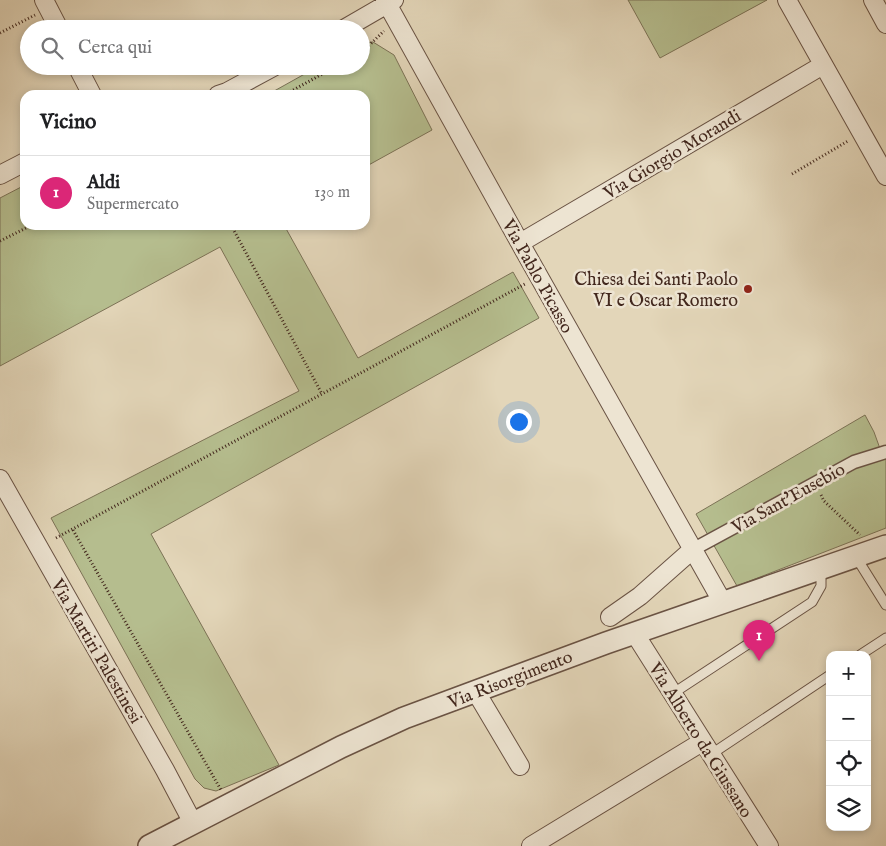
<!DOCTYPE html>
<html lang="it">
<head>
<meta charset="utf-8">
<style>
  :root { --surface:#fff; --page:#f6f6f6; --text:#202124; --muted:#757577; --line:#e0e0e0; --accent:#db2777 }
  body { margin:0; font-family:"IM FELL English",serif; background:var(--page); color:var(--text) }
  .controls { position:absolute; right:15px; bottom:15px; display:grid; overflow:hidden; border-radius:10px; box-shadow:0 2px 8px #0003 }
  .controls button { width:45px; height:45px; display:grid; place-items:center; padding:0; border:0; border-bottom:1px solid var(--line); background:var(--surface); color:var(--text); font:25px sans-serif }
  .you { position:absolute; left:518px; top:421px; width:18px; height:18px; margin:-12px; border:4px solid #fff; border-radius:50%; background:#1a73e8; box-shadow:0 0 0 8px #1a73e833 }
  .badge { display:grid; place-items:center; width:32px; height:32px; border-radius:50%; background:var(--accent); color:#fff; font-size:16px; font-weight:700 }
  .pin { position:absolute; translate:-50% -41px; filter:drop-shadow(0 1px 2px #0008) }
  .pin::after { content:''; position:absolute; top:26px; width:18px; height:15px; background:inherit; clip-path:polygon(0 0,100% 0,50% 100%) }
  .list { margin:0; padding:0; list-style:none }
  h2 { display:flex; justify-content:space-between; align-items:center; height:65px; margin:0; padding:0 20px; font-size:21px }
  h2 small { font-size:16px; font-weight:400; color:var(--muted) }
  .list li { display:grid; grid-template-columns:32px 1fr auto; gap:15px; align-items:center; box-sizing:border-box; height:75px; padding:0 20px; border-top:1px solid var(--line) }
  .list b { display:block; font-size:19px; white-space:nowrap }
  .list p { margin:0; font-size:16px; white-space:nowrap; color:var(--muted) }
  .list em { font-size:16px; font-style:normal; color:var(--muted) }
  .icon { flex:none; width:28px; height:28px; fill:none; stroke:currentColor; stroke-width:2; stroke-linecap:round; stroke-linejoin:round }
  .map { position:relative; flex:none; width:886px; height:846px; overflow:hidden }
  .search { position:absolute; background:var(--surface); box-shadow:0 2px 8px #0003; left:20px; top:20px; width:350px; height:55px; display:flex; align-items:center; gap:12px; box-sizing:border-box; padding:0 18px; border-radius:28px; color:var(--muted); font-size:19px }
  .panel { position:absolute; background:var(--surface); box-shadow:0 2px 8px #0003; left:20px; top:90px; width:350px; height:140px; border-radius:15px }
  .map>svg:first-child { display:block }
  .green { fill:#b5bd8e; stroke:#7c7256 }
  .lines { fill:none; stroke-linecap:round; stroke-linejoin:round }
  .service-casing { stroke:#6a5344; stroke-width:11 }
  .pedestrian-casing { stroke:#6a5344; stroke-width:15 }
  .minor-casing { stroke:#6a5344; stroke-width:20 }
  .tertiary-casing { stroke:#6a5344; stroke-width:24 }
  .path { stroke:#42271d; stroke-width:3; stroke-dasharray:1 2.5; stroke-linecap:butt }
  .service { stroke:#ede4d2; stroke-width:9 }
  .pedestrian { stroke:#ede4d2; stroke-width:12 }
  .minor { stroke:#ede4d2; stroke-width:18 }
  .tertiary { stroke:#ede4d2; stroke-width:21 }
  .poi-dot { fill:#8f2418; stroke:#ede4d2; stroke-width:2 }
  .labels { text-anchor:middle; stroke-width:5; stroke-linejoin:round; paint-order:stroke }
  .street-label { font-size:18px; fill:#42271d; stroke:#ede4d2 }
  .poi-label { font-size:18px; fill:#42271d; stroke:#ede4d2; text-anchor:end }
</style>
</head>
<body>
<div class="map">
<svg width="886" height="846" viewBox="0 0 886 846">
  <rect width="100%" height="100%" fill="#e3d6b9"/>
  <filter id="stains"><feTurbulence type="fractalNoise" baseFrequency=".004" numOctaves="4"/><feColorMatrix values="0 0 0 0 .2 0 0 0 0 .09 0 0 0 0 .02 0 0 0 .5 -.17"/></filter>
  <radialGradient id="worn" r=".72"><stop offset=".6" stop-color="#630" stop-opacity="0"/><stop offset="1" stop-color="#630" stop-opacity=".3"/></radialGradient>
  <!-- green -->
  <path class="green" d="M628,0h139l-107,58z
    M373,42l21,13 38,75 -67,37v-72h-98l52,-29h42v-23z
    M25,185v40h259l74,133 155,-86 26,46 -388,216 128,231 -63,26 -12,-3 -9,-9 -144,-261 248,-127 -79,-144 -220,119v-168z
    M865,415l9,17 9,25 3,-1v72l-149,58 -41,-72z"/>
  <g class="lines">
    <defs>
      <path id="service" d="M856,557l30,48
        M860,655l26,-17
        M672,694l140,-92 9,-16v-17
        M710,755l120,-80"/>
      <path id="pedestrian" d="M692,550l162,-88 32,-10"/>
      <path id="minor" d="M44,0l15,29
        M385,0l135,243 203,360
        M787,0l99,176
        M873,0l13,24
        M344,29l50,-29
        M77,66l15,29
        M218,95l9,-3 48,-26
        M0,175l25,-13
        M520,243l303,-178
        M0,479l165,291 28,53
        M610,617l30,-21 52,-46
        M635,634l134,212
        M476,692l44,74
        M531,846l171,-104"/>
      <path id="tertiary" d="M149,846l192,-99 63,-29 202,-75 280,-97"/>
    </defs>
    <!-- service casing -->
    <use href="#service" class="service-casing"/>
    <!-- pedestrian casing -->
    <use href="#pedestrian" class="pedestrian-casing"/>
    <!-- minor casing -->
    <use href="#minor" class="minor-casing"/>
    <!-- tertiary casing -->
    <use href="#tertiary" class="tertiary-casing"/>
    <!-- path -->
    <path class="path" d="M0,33l35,-18
      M361,53l23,-22
      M284,95l53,-29
      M792,174l56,-33
      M231,225l91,169
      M0,241l32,-16
      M821,495l3,6 36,34
      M73,530l148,260
      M56,538l469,-254"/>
    <!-- service -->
    <use href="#service" class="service"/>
    <!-- pedestrian -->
    <use href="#pedestrian" class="pedestrian"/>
    <!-- minor -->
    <use href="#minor" class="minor"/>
    <!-- tertiary -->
    <use href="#tertiary" class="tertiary"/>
  </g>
  <!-- markers -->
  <circle class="poi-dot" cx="748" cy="289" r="5"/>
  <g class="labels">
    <!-- street labels -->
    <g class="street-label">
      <text transform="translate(672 154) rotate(-31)" y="6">Via Giorgio Morandi</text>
      <text transform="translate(538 276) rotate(61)" y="6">Via Pablo Picasso</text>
      <text transform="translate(788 498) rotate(-29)" y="6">Via Sant'Eusebio</text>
      <text transform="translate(97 651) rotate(60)" y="6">Via Martiri Palestinesi</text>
      <text transform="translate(510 679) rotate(-21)" y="6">Via Risorgimento</text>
      <text transform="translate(701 740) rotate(58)" y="6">Via Alberto da Giussano</text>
    </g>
    <!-- poi labels -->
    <g class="poi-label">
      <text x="738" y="285">Chiesa dei Santi Paolo<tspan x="738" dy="21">VI e Oscar Romero</tspan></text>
    </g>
  </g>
  <rect width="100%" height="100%" filter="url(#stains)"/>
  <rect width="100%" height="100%" fill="url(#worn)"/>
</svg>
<div class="controls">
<button>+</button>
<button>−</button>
<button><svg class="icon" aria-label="locate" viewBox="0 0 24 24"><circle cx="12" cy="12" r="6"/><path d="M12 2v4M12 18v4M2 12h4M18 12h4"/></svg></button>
<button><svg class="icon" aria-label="layers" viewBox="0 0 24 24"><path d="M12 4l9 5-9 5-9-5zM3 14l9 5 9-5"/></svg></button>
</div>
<div class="you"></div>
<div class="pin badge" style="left:759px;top:661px">1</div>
<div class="search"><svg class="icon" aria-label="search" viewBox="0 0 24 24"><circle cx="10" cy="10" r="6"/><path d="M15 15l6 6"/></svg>Cerca qui</div>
<section class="panel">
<h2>Vicino<small></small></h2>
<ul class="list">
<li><span class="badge">1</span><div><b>Aldi</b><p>Supermercato</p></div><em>130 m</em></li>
</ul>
</section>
</div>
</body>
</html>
